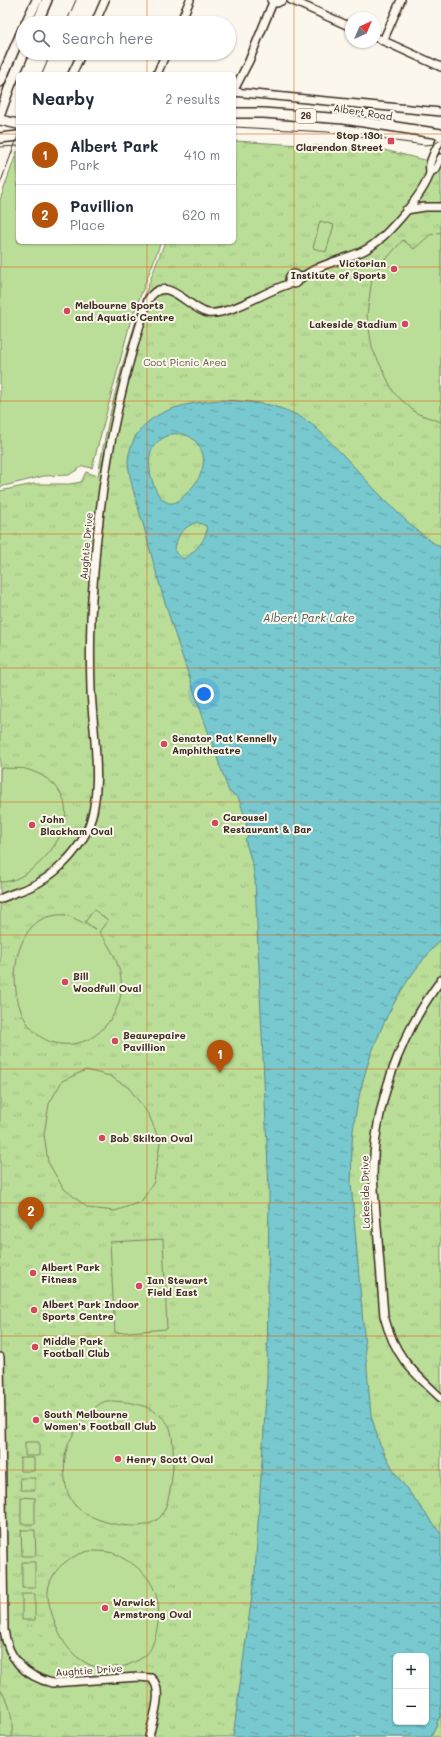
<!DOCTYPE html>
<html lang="en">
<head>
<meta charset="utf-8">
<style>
  :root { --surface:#fff; --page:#f6f6f7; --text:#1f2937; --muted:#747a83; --line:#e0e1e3; --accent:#b45309 }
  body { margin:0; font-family:Mali,sans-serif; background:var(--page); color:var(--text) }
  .controls { position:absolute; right:12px; bottom:12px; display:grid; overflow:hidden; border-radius:6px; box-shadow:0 1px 3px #0004 }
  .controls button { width:36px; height:36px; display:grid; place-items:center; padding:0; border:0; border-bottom:1px solid var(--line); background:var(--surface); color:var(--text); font:20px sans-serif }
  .compass { position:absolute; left:345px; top:12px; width:36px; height:36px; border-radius:50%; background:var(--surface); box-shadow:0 1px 3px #0004; rotate:44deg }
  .you { position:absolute; left:204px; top:694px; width:14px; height:14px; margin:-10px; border:3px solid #fff; border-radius:50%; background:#1a73e8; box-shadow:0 0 0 6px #1a73e833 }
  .badge { display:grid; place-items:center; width:26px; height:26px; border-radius:50%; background:var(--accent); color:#fff; font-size:13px; font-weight:700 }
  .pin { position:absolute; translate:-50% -33px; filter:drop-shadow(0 1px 2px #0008) }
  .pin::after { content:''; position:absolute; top:21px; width:14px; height:12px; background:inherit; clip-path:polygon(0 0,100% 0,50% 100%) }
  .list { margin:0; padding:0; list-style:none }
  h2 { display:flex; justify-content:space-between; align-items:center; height:52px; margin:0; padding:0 16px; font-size:17px }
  h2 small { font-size:13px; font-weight:400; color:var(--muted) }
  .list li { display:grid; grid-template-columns:26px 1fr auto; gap:12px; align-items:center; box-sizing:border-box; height:60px; padding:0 16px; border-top:1px solid var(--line) }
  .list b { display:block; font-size:15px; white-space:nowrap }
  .list p { margin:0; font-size:13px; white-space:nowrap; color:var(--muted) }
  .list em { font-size:13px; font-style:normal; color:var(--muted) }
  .icon { flex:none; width:22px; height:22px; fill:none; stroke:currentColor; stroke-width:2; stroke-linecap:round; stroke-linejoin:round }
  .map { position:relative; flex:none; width:441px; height:1737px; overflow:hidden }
  .search { position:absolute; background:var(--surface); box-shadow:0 1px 3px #0004; left:16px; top:16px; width:220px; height:44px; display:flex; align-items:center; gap:10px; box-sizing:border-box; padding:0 14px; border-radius:22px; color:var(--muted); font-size:15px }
  .panel { position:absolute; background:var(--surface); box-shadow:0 1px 3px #0004; left:16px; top:72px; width:220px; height:172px; border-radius:6px }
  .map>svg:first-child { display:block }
  .grass { fill:url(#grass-tufts); stroke:#7a845b; fill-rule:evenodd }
  .garden { fill:#bade98; stroke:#7a845b }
  .water { fill:url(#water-ripples); stroke:#5f8988; fill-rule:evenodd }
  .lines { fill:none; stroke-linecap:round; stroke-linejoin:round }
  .minor-casing { stroke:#3b2a1e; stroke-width:10 }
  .major-casing { stroke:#3b2a1e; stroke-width:12 }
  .minor { stroke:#fbf7ec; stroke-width:7 }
  .major { stroke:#fbf7ec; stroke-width:9 }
  .tram { stroke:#3b2a1e; stroke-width:1 }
  .grid { fill:none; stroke:#e8590c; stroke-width:1; stroke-opacity:0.55 }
  .poi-dot { fill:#d1495b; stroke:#fbf7ec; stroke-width:1.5 }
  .labels { text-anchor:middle; stroke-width:4; stroke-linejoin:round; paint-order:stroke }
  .shield { fill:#fbf7ec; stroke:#75685c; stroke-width:1 }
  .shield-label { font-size:9px; font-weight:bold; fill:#3b2a1e }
  .street-label { font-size:10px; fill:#3b2a1e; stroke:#fbf7ec }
  .poi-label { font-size:10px; font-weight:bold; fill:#3b2a1e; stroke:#fbf7ec; text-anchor:start }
  .park-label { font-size:10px; fill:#5b573c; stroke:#fbf7ec }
  .water-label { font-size:11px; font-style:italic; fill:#4d5953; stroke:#fbf7ec }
</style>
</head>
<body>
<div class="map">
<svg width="441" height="1737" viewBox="0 0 441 1737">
  <defs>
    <pattern id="grass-tufts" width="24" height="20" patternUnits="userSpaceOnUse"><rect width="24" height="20" fill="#bade98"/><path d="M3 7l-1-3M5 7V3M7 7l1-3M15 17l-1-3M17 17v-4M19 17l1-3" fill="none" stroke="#a1bf83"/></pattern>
    <pattern id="water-ripples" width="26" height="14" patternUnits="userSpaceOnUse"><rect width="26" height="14" fill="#77c8cf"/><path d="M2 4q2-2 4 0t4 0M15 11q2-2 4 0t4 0" fill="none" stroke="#63a3a7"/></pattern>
  </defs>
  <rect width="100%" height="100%" fill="#fbf7ec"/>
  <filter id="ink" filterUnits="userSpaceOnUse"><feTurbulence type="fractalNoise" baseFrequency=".025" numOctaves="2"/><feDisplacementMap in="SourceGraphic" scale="8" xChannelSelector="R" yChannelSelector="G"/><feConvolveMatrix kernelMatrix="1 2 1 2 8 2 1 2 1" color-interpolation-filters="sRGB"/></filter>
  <g filter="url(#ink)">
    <!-- grass -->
    <path class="grass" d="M234,141l150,9 57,14v1573h-441v-1246l33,-7h37l11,-2 5,-10 12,4c13,-80 36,-158 67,-234h69zM396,1656h30v66h-30z"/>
    <!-- garden -->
    <path class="garden" d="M17,151l1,91h143l-31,81 -38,145 -9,-2 -14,9 -25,1 -44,11v-287z
      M320,221l14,4 -8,27 -13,-4z
      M441,232v190l-25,-9 -22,-20 -22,-45 -5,-33 5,-37 13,-20h2l16,-18 11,9 16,-14z
      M4,768c8,1 18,-1 25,2 53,18 42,66 7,96 -11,9 -22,16 -36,16v-113z
      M94,910l14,10 -9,12c23,29 33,63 7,93 -8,10 -19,17 -33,19 -71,8 -73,-112 -26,-127 6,-1 12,-3 18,-2 10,2 20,10 30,14l-10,-7z
      M86,1070l24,6 19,12 20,27 11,27 -6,40 -13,20 -26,9 -27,-3 -25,-20 -15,-26 -4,-28 5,-30 13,-23z
      M163,1239l4,90 -52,4 -5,-91z
      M106,1401c23,0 47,3 62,23 10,14 5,85 -10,95 -14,10 -29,7 -44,5 -13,-3 -31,-9 -40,-20 -6,-8 -8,-16 -9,-25 -3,-28 4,-42 22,-63 6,-6 10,-12 19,-15z
      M25,1442h14v14h-14z
      M20,1458h14v13h-14z
      M20,1478h15v12h-14z
      M21,1497l14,1v26h-14z
      M21,1530h14l1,26h-14z
      M89,1551c7,0 17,0 24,2 4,1 9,5 13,7 34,18 39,52 26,86 -4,10 -13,14 -22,18 -6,3 -11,3 -18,3 -8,0 -16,1 -24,-3 -18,-9 -28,-25 -34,-44 -3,-9 -7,-20 -6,-29 3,-22 21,-35 41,-40z
      M22,1562h13v26h-13z
      M22,1594h13v26h-13z
      M0,1689c11,15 13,30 12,48h-12z"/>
    <!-- water -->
    <path class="water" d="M222,400c27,1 52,3 77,16 18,10 31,26 45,40 30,32 60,68 97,92v392c-50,50 -79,121 -88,191 -2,17 -1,35 -2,52l20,232 8,27 16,31 46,61v180l-10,23h-198l22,-165 12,-193 2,-188 -14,-310 -2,-14 -8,-28 3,-3 -2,-17 -8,-22 -9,-5c-29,-85 -61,-170 -83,-257 -6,-24 -16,-49 -18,-73 0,-6 2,-13 4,-18 13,-35 58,-42 90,-44zM171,434c11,-1 18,0 25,8 15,17 5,37 -9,51 -6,6 -13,14 -22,8 -13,-7 -21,-43 -11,-55 4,-6 11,-9 17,-12zM197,522l9,4c4,11 -14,29 -23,33l-8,-7c0,-15 8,-25 22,-30zM396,1656h30v66h-30z"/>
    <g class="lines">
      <defs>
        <path id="minor" d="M271,0l6,3 6,-3
          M291,0l60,27
          M95,23l10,-23
          M180,23l10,-23
          M375,37l66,30
          M383,41l18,-41
          M72,74l10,-21
          M157,74l9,-21
          M234,90l15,-29 24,-59
          M234,92l207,20
          M430,172l6,-3 5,-11
          M406,210l19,-3h16
          M289 279a5 5 0 1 1 10 0a5 5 0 1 1-10 0Z
          M299,280c18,-16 42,-19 64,-29 20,-9 61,-57 67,-78 0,-3 -1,-6 0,-9 2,-9 7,-17 11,-25
          M0,899c10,-5 21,-8 30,-12 23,-10 45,-32 56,-54 19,-41 7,-98 5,-143 -1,-34 -1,-70 2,-105 6,-97 24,-192 55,-285 18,-29 41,10 60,13 22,3 60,-24 84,-30
          M441,980c-42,56 -67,126 -68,196l11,140c11,41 27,54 57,82
          M0,1357l4,273c4,28 20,46 48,53l86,-6 13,1c14,11 1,43 -2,59"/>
        <path id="major" d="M26,23l11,-23
          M37,23l10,-23
          M0,82l23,-53
          M234,113h29l81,6 97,15
          M0,114l10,-28 14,-33
          M0,120l18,4
          M0,138l18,-2"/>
      </defs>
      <!-- minor casing -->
      <use href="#minor" class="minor-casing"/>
      <!-- major casing -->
      <use href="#major" class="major-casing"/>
      <!-- minor -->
      <use href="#minor" class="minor"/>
      <!-- major -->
      <use href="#major" class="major"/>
      <!-- tram -->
      <path class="tram" d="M66,23l10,-23
        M42,74l9,-21
        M234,127l93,5 98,13 9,-1 7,-4
        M0,147l18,-1
        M0,184l18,-48"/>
    </g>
  </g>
  <!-- grid -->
  <path class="grid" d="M147,0v23M294,0v1737M147,53v21M0,134h18M234,134h207M147,242v1495M0,267h441M0,401h441M0,534h441M0,668h441M0,802h441M0,935h441M0,1069h441M0,1203h441M0,1336h441M0,1470h441M0,1603h441"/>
  <!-- markers -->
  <g class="poi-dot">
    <rect x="387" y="137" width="8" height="8" rx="2"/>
    <circle cx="394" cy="269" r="4"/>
    <circle cx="67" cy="311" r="4"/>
    <circle cx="405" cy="324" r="4"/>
    <circle cx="164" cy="744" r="4"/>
    <circle cx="215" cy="823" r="4"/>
    <circle cx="32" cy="825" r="4"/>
    <circle cx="65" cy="982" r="4"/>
    <circle cx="115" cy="1041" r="4"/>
    <circle cx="102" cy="1138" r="4"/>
    <circle cx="33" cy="1273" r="4"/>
    <circle cx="139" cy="1286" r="4"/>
    <circle cx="34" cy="1310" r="4"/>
    <circle cx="35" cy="1347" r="4"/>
    <circle cx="36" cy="1420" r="4"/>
    <circle cx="118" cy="1459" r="4"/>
    <circle cx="105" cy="1608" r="4"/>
  </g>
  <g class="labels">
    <!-- shield labels -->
    <rect class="shield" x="296" y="109" width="20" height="14" rx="3"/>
    <g class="shield-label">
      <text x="306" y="119">26</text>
    </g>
    <!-- street labels -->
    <g class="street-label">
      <text transform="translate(363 112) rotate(9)" y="4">Albert Road</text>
      <text transform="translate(86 546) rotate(-85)" y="4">Aughtie Drive</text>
      <text transform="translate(365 1192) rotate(-91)" y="4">Lakeside Drive</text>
      <text transform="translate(89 1670) rotate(-4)" y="4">Aughtie Drive</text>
    </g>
    <!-- poi labels -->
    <g class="poi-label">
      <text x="383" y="139" text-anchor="end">Stop 130:<tspan x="383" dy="12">Clarendon Street</tspan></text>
      <text x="386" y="267" text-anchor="end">Victorian<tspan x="386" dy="12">Institute of Sports</tspan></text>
      <text x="75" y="309">Melbourne Sports<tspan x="75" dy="12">and Aquatic Centre</tspan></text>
      <text x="397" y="328" text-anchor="end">Lakeside Stadium</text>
      <text x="172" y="742">Senator Pat Kennelly<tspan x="172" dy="12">Amphitheatre</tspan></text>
      <text x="223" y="821">Carousel<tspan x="223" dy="12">Restaurant &amp; Bar</tspan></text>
      <text x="40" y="823">John<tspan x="40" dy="12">Blackham Oval</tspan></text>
      <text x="73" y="980">Bill<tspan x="73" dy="12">Woodfull Oval</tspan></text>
      <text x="123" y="1039">Beaurepaire<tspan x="123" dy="12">Pavillion</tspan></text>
      <text x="110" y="1142">Bob Skilton Oval</text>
      <text x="41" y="1271">Albert Park<tspan x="41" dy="12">Fitness</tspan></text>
      <text x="147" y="1284">Ian Stewart<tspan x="147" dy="12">Field East</tspan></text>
      <text x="42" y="1308">Albert Park Indoor<tspan x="42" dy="12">Sports Centre</tspan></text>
      <text x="43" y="1345">Middle Park<tspan x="43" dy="12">Football Club</tspan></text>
      <text x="44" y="1418">South Melbourne<tspan x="44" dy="12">Women's Football Club</tspan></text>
      <text x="126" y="1463">Henry Scott Oval</text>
      <text x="113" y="1606">Warwick<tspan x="113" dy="12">Armstrong Oval</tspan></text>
    </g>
    <!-- park labels -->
    <g class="park-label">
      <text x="185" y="366">Coot Picnic Area</text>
    </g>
    <!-- water labels -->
    <g class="water-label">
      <text x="309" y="622">Albert Park Lake</text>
    </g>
  </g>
</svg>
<div class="controls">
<button>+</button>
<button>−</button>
</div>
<svg class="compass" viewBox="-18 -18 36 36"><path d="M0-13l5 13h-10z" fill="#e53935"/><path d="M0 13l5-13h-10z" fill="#747a83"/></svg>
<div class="you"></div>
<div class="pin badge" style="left:220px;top:1073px">1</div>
<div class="pin badge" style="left:31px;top:1230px">2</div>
<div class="search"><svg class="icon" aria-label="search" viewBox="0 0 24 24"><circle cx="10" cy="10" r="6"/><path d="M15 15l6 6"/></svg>Search here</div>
<section class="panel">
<h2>Nearby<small>2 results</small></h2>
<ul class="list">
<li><span class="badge">1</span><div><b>Albert Park</b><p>Park</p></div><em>410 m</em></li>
<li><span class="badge">2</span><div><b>Pavillion</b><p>Place</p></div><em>620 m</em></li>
</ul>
</section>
</div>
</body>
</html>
